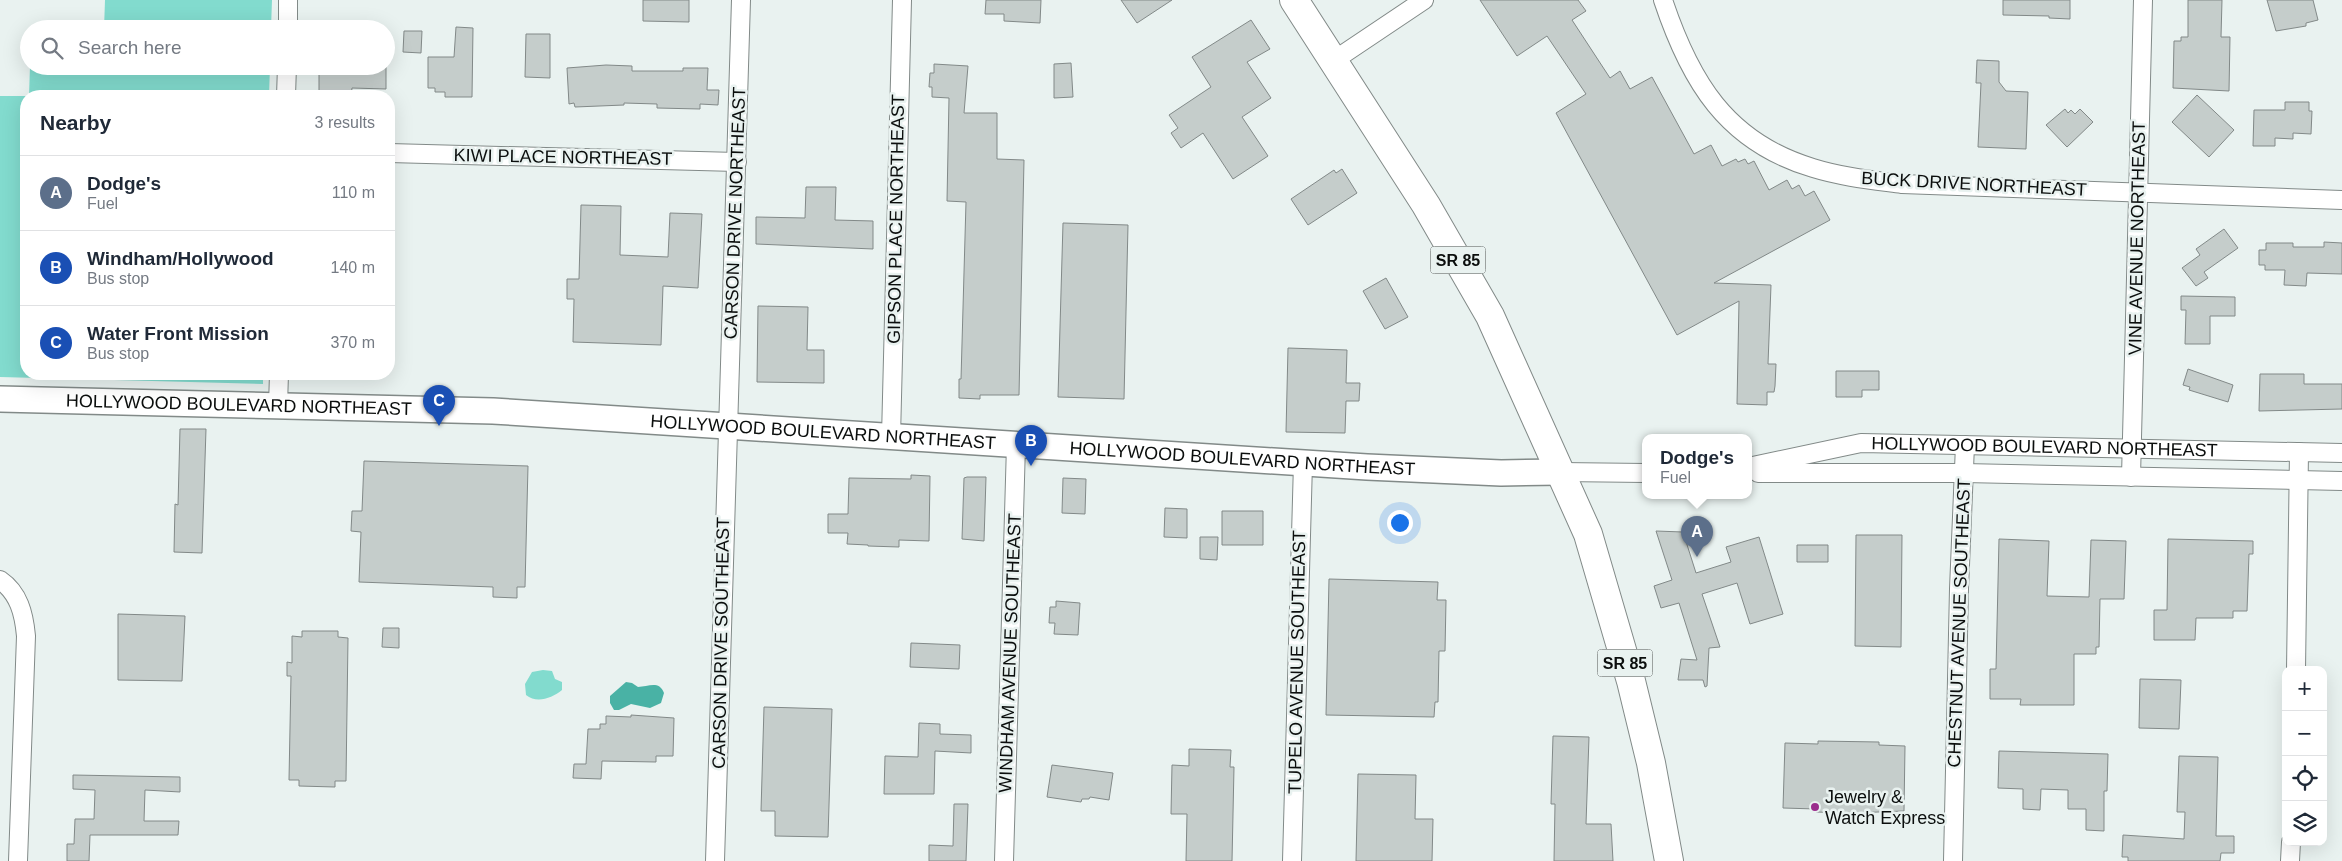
<!DOCTYPE html>
<html lang="en">
<head>
<meta charset="utf-8">
<style>
  :root { --surface:#fff; --page:#f2f2f3; --text:#1f2937; --muted:#747a83; --line:#e0e1e3; --accent:#b45309 }
  body { margin:0; font-family:Arial,sans-serif; background:var(--page); color:var(--text) }
  .controls { position:absolute; right:15px; bottom:15px; display:grid; overflow:hidden; border-radius:10px; box-shadow:0 5px 20px #0002 }
  .controls button { width:45px; height:45px; display:grid; place-items:center; padding:0; border:0; border-bottom:1px solid var(--line); background:var(--surface); color:var(--text); font:25px sans-serif }
  .you { position:absolute; left:1399px; top:522px; width:18px; height:18px; margin:-12px; border:4px solid #fff; border-radius:50%; background:#1a73e8; box-shadow:0 0 0 8px #1a73e833 }
  .badge { display:grid; place-items:center; width:32px; height:32px; border-radius:50%; background:var(--accent); color:#fff; font-size:16px; font-weight:700 }
  .pin { position:absolute; translate:-50% -41px; filter:drop-shadow(0 1px 2px #0008) }
  .pin::after { content:''; position:absolute; top:26px; width:18px; height:15px; background:inherit; clip-path:polygon(0 0,100% 0,50% 100%) }
  .popup { position:absolute; left:1642px; top:434px; width:110px; height:65px; box-sizing:border-box; display:grid; place-content:center; border-radius:10px; background:var(--surface); filter:drop-shadow(0 1px 4px #0005); font-size:16px; white-space:nowrap; color:var(--muted) }
  .popup b { font-size:19px; color:var(--text) }
  .popup::after { content:''; position:absolute; left:50%; top:100%; margin-left:-10px; border:10px solid transparent; border-top-color:var(--surface) }
  .list { margin:0; padding:0; list-style:none }
  h2 { display:flex; justify-content:space-between; align-items:center; height:65px; margin:0; padding:0 20px; font-size:21px }
  h2 small { font-size:16px; font-weight:400; color:var(--muted) }
  .list li { display:grid; grid-template-columns:32px 1fr auto; gap:15px; align-items:center; box-sizing:border-box; height:75px; padding:0 20px; border-top:1px solid var(--line) }
  .list b { display:block; font-size:19px; white-space:nowrap }
  .list p { margin:0; font-size:16px; white-space:nowrap; color:var(--muted) }
  .list em { font-size:16px; font-style:normal; color:var(--muted) }
  .icon { flex:none; width:28px; height:28px; fill:none; stroke:currentColor; stroke-width:2; stroke-linecap:round; stroke-linejoin:round }
  .map { position:relative; flex:none; width:2342px; height:861px; overflow:hidden }
  .search { position:absolute; background:var(--surface); box-shadow:0 5px 20px #0002; left:20px; top:20px; width:375px; height:55px; display:flex; align-items:center; gap:12px; box-sizing:border-box; padding:0 18px; border-radius:28px; color:var(--muted); font-size:19px }
  .panel { position:absolute; background:var(--surface); box-shadow:0 5px 20px #0002; left:20px; top:90px; width:375px; height:290px; border-radius:20px }
  .map>svg:first-child { display:block }
  .green { fill:#82dbce }
  .water { fill:#49b2a5 }
  .building { fill:#c5cdcb; stroke:#828988 }
  .lines { fill:none; stroke-linecap:round; stroke-linejoin:round }
  .street-casing { stroke:#828a88; stroke-width:20 }
  .secondary-casing { stroke:#828a88; stroke-width:28 }
  .highway-casing { stroke:#828a88; stroke-width:30 }
  .street { stroke:#fff; stroke-width:18 }
  .secondary { stroke:#fff; stroke-width:25 }
  .highway { stroke:#fff; stroke-width:28 }
  .poi-dot { fill:#9a2c8c; stroke:#e9f2f0; stroke-width:2 }
  .labels { text-anchor:middle; stroke-width:5; stroke-linejoin:round; paint-order:stroke }
  .shield { fill:#e9f2f0; stroke:#4e5251; stroke-width:1 }
  .shield-label { font-size:16px; font-weight:bold; fill:#0b0e0d }
  .street-label { font-size:18px; fill:#0b0e0d; stroke:#e9f2f0 }
  .poi-label { font-size:18px; fill:#0b0e0d; stroke:#e9f2f0; text-anchor:start }
</style>
</head>
<body>
<div class="map">
<svg width="2342" height="861" viewBox="0 0 2342 861">
  <rect width="100%" height="100%" fill="#e9f2f0"/>
  <!-- green -->
  <path class="green" d="M105,0h167l-1,29h-167z
    M30,66h240l-1,30h-243v278h237v10l-263,-7v-281h29z
    M543,670l9,1 3,8 7,3v8c-10,8 -25,14 -36,5l-1,-11 7,-12z"/>
  <!-- water -->
  <path class="water" d="M626,682l6,1 6,4c10,0 21,-7 26,6l-3,10 -11,5 -19,-4 -12,6h-5l-4,-7v-7z"/>
  <!-- building -->
  <path class="building" d="M643,0h46v22l-46,-1z
    M986,0h55l-1,23 -36,-2v-7h-19z
    M1121,0h51l-35,23z
    M1480,0h98l8,11 -14,9 38,58 10,-7 10,18 22,-12 42,77 17,-9 11,21 14,-7 2,3 7,-3 3,5 6,-3 15,29 18,-10 5,9 7,-4 6,11 9,-5 16,29 -116,63 57,2 -3,79h8l-1,22 -1,6h-7v13l-30,-1 2,-103 -62,34 -121,-222 30,-19 -39,-58 -30,20z
    M2003,0h67v19l-21,-1v-2l-46,-1z
    M2188,0h34l-1,37h9l-1,54 -56,-3 1,-47h7v-4h7z
    M2267,0h46l5,20 -12,3v3l-30,5z
    M1251,20l19,29 -23,13 24,36 -29,19 26,39 -35,23 -30,-46 -22,15 -10,-15 7,-5 -9,-13 42,-28 -19,-30z
    M456,27l17,1 -1,69h-27v-5h-10v-4h-7v-31h26z
    M404,31h18l-1,22 -18,-1z
    M526,34h24v44l-25,-1z
    M1977,60l22,1v21l7,9 22,1 -2,57 -48,-2 3,-64h-5z
    M1071,63l2,34 -19,1v-34z
    M934,64l34,2 -4,47h33v46l27,1 -5,235h-39v4l-21,-1v-19h2l5,-177 -19,-1 2,-103 -17,-1v-10h-3l1,-14h4z
    M606,65l26,1v5h51v-3h25l-1,22h12l-1,15 -18,-1v5l-43,-1v-4l-33,-1v2l-49,2 -1,-4 -5,1 -2,-36z
    M365,66h21v23l-34,-1 -1,8h-32v-25h46z
    M2197,95l37,35 -25,27 -37,-35z
    M2285,102h24v9h3l-1,23 -18,-1v6l-18,-1v8h-22l1,-36h31z
    M2065,109l3,4 3,-3 4,4 5,-5 13,13 -26,25 -21,-22z
    M1342,169l15,24 -49,32 -17,-26 43,-29 2,3z
    M806,187h30l-1,33 38,1v28l-117,-5v-27l49,1z
    M581,205l40,1 -1,49 48,2 2,-44 32,1 -4,74 -35,-2 -2,59 -88,-3 1,-43h-7v-20h12z
    M1063,223l65,2 -4,174 -66,-2z
    M2224,229l14,19 -34,24 4,6 -12,8 -14,-18 18,-13 -4,-6z
    M2324,242l18,1v31l-35,-1 -1,13 -22,-1 1,-15h-20v-5h-6v-15h7v-7h27v4h31z
    M1386,278l22,39 -23,12 -22,-38z
    M2181,296l54,1v19h-25v28h-25l1,-34h-5z
    M758,306l50,1 -1,43h17v33l-67,-1z
    M1288,348l59,2 -1,33h14l-1,18h-13l-1,32 -59,-1z
    M2188,369l45,16 -5,17 -39,-12 1,-3 -7,-2z
    M1836,371h43v19h-17v7h-26z
    M2260,374h44v10h38v25l-83,2z
    M180,429h26l-4,124 -28,-1 1,-48 3,1z
    M364,461l164,5 -3,121h-8v11l-24,-1v-10l-134,-5 2,-50 -10,-1 1,-20h10z
    M911,475l19,1 -1,65 -30,-1v7l-31,-1v-1l-21,-1 1,-11h-20v-19h20l1,-36 62,1z
    M967,477h19l-2,64 -22,-2 2,-61z
    M1063,478l23,1 -1,35 -23,-1z
    M1165,508l22,1v29l-23,-1z
    M1222,511h41v34h-41z
    M1656,531l27,1 13,41 35,-11 -5,-15 33,-10 24,77 -33,10 -13,-41 -35,11 18,53 -11,1 -2,38 -2,1 -2,-7h-25l3,-21 16,1 -18,-57 -18,5 -7,-22 18,-6z
    M1856,535h46l-1,112 -46,-1z
    M1200,537h18l-1,23 -17,-1z
    M1999,539l50,2 -2,55 42,1 2,-57 35,1 -2,58h-24l-1,48h-3v7h-22v51h-54l1,-6h-31v-30h6z
    M2168,539l85,2v13h-4l-2,57h-14v7h-37l-1,22h-41v-30h13z
    M1797,545h31v17h-31z
    M1329,579l109,3 -1,18h9l-1,51h-6l-1,51h-3l-1,15 -108,-2z
    M1056,601l24,2 -2,32 -24,-1 1,-11h-6l1,-16h6z
    M118,614l67,2 -3,65 -64,-1z
    M383,628h16v20l-17,-1z
    M302,631h36v6l10,1 -2,143h-11v6l-36,-1v-6h-10l2,-104h-4v-14l5,1v-27l10,1z
    M911,643l49,2 -1,24 -49,-2z
    M2140,679l41,1 -2,49 -40,-1z
    M764,707l68,2 -4,128 -53,-1v-25h-14z
    M631,715l43,3 -1,38h-17v6l-54,-1 -1,18 -28,-1 1,-14h12l2,-35h12v-5h6v-8l25,1z
    M919,723l21,1v10l31,1v18l-36,-2 -1,43h-50l1,-38 33,1z
    M1553,736l36,1 -3,87h25l2,37h-59l1,-57h-4z
    M1818,741l61,1v3l26,1 -1,65 -52,2 -36,-1v-3l-33,-1 2,-65 33,1z
    M1189,749l42,1 -1,17h4l-2,94h-46l1,-47h-16l1,-49 17,1z
    M1999,751l109,3 -1,37h-3v40l-18,-1v-21h-18v-19l-27,-1 -1,21 -17,-1v-20l-25,-1z
    M2179,756l39,1 -2,79h18v17h-13l-1,8h-92v-4h-6l1,-22 61,4 1,-27h-8z
    M1052,765l61,8 -4,27 -19,-3 -1,2h-7l-1,3 -34,-5z
    M1358,774l58,1 -1,44h18l-1,42h-76z
    M73,775l107,2v15l-35,-2 -1,31h35l-1,14h-88l-1,26h-22v-17h7l1,-25h19l1,-29 -22,-1z
    M954,804h14l-2,57h-37v-16l24,1z"/>
  <g class="lines">
    <defs>
      <g id="street">
        <path d="M1663,0c27,81 63,142 150,168 29,9 59,12 89,16l440,16"/>
        <path d="M288,29v-29"/>
        <path d="M1333,61l91,-61"/>
        <path d="M286,96l1,-30"/>
        <path d="M389,153l348,9"/>
        <path d="M278,405l1,-31"/>
        <path d="M891,437l11,-437"/>
        <path id="s1" d="M1748,467l113,-24 481,10"/>
        <path d="M1560,472l86,1"/>
        <path d="M1758,473h206l378,8"/>
        <path d="M2131,477l12,-477"/>
        <path d="M0,580c19,13 24,34 26,56l-8,225"/>
        <path d="M2296,670l3,-218"/>
        <path d="M715,861l26,-861"/>
        <path d="M1004,861l12,-416"/>
        <path d="M1292,861l11,-398"/>
        <path d="M1953,861l6,-272 6,-144"/>
        <path d="M2290,861l1,-19"/>
      </g>
      <g id="secondary">
        <path id="s2" d="M0,399l493,12 874,56 134,6 59,-1"/>
      </g>
      <path id="highway" d="M1294,0l132,205 64,111 98,218 43,147 20,82 18,98"/>
    </defs>
    <!-- street casing -->
    <use href="#street" class="street-casing"/>
    <!-- secondary casing -->
    <use href="#secondary" class="secondary-casing"/>
    <!-- highway casing -->
    <use href="#highway" class="highway-casing"/>
    <!-- street -->
    <use href="#street" class="street"/>
    <!-- secondary -->
    <use href="#secondary" class="secondary"/>
    <!-- highway -->
    <use href="#highway" class="highway"/>
  </g>
  <!-- markers -->
  <circle class="poi-dot" cx="1815" cy="807" r="5"/>
  <g class="labels">
    <!-- shield labels -->
    <g class="shield">
      <rect x="1430.5" y="246.5" width="55" height="27" rx="4"/>
      <rect x="1597.5" y="649.5" width="55" height="27" rx="4"/>
    </g>
    <g class="shield-label">
      <text x="1458" y="266">SR 85</text>
      <text x="1625" y="669">SR 85</text>
    </g>
    <!-- street labels -->
    <g class="street-label">
      <text transform="translate(563 157) rotate(1)" y="6">KIWI PLACE NORTHEAST</text>
      <text transform="translate(1974 184) rotate(3)" y="6">BUCK DRIVE NORTHEAST</text>
      <text transform="translate(735 213) rotate(-88)" y="6">CARSON DRIVE NORTHEAST</text>
      <text transform="translate(896 219) rotate(-89)" y="6">GIPSON PLACE NORTHEAST</text>
      <text transform="translate(2137 238) rotate(-89)" y="6">VINE AVENUE NORTHEAST</text>
      <text dy="6" stroke="none"><textPath href="#s2" startOffset="239">HOLLYWOOD BOULEVARD NORTHEAST</textPath></text>
      <text dy="6" stroke="none"><textPath href="#s2" startOffset="824">HOLLYWOOD BOULEVARD NORTHEAST</textPath></text>
      <text dy="6" stroke="none"><textPath href="#s1" startOffset="299">HOLLYWOOD BOULEVARD NORTHEAST</textPath></text>
      <text dy="6" stroke="none"><textPath href="#s2" startOffset="1244">HOLLYWOOD BOULEVARD NORTHEAST</textPath></text>
      <text transform="translate(1959 623) rotate(-88)" y="6">CHESTNUT AVENUE SOUTHEAST</text>
      <text transform="translate(721 643) rotate(-89)" y="6">CARSON DRIVE SOUTHEAST</text>
      <text transform="translate(1010 653) rotate(-88)" y="6">WINDHAM AVENUE SOUTHEAST</text>
      <text transform="translate(1297 662) rotate(-89)" y="6">TUPELO AVENUE SOUTHEAST</text>
    </g>
    <!-- poi labels -->
    <g class="poi-label">
      <text x="1825" y="803">Jewelry &amp;<tspan x="1825" dy="21">Watch Express</tspan></text>
    </g>
  </g>
</svg>
<div class="controls">
<button>+</button>
<button>−</button>
<button><svg class="icon" aria-label="locate" viewBox="0 0 24 24"><circle cx="12" cy="12" r="6"/><path d="M12 2v4M12 18v4M2 12h4M18 12h4"/></svg></button>
<button><svg class="icon" aria-label="layers" viewBox="0 0 24 24"><path d="M12 4l9 5-9 5-9-5zM3 14l9 5 9-5"/></svg></button>
</div>
<div class="you"></div>
<div class="pin badge" style="left:1697px;top:557px;background:#5c6f8a">A</div>
<div class="popup"><b>Dodge's</b>Fuel</div>
<div class="pin badge" style="left:1031px;top:466px;background:#1a4fb4">B</div>
<div class="pin badge" style="left:439px;top:426px;background:#1a4fb4">C</div>
<div class="search"><svg class="icon" aria-label="search" viewBox="0 0 24 24"><circle cx="10" cy="10" r="6"/><path d="M15 15l6 6"/></svg>Search here</div>
<section class="panel">
<h2>Nearby<small>3 results</small></h2>
<ul class="list">
<li><span class="badge" style="background:#5c6f8a">A</span><div><b>Dodge's</b><p>Fuel</p></div><em>110 m</em></li>
<li><span class="badge" style="background:#1a4fb4">B</span><div><b>Windham/Hollywood</b><p>Bus stop</p></div><em>140 m</em></li>
<li><span class="badge" style="background:#1a4fb4">C</span><div><b>Water Front Mission</b><p>Bus stop</p></div><em>370 m</em></li>
</ul>
</section>
</div>
</body>
</html>
